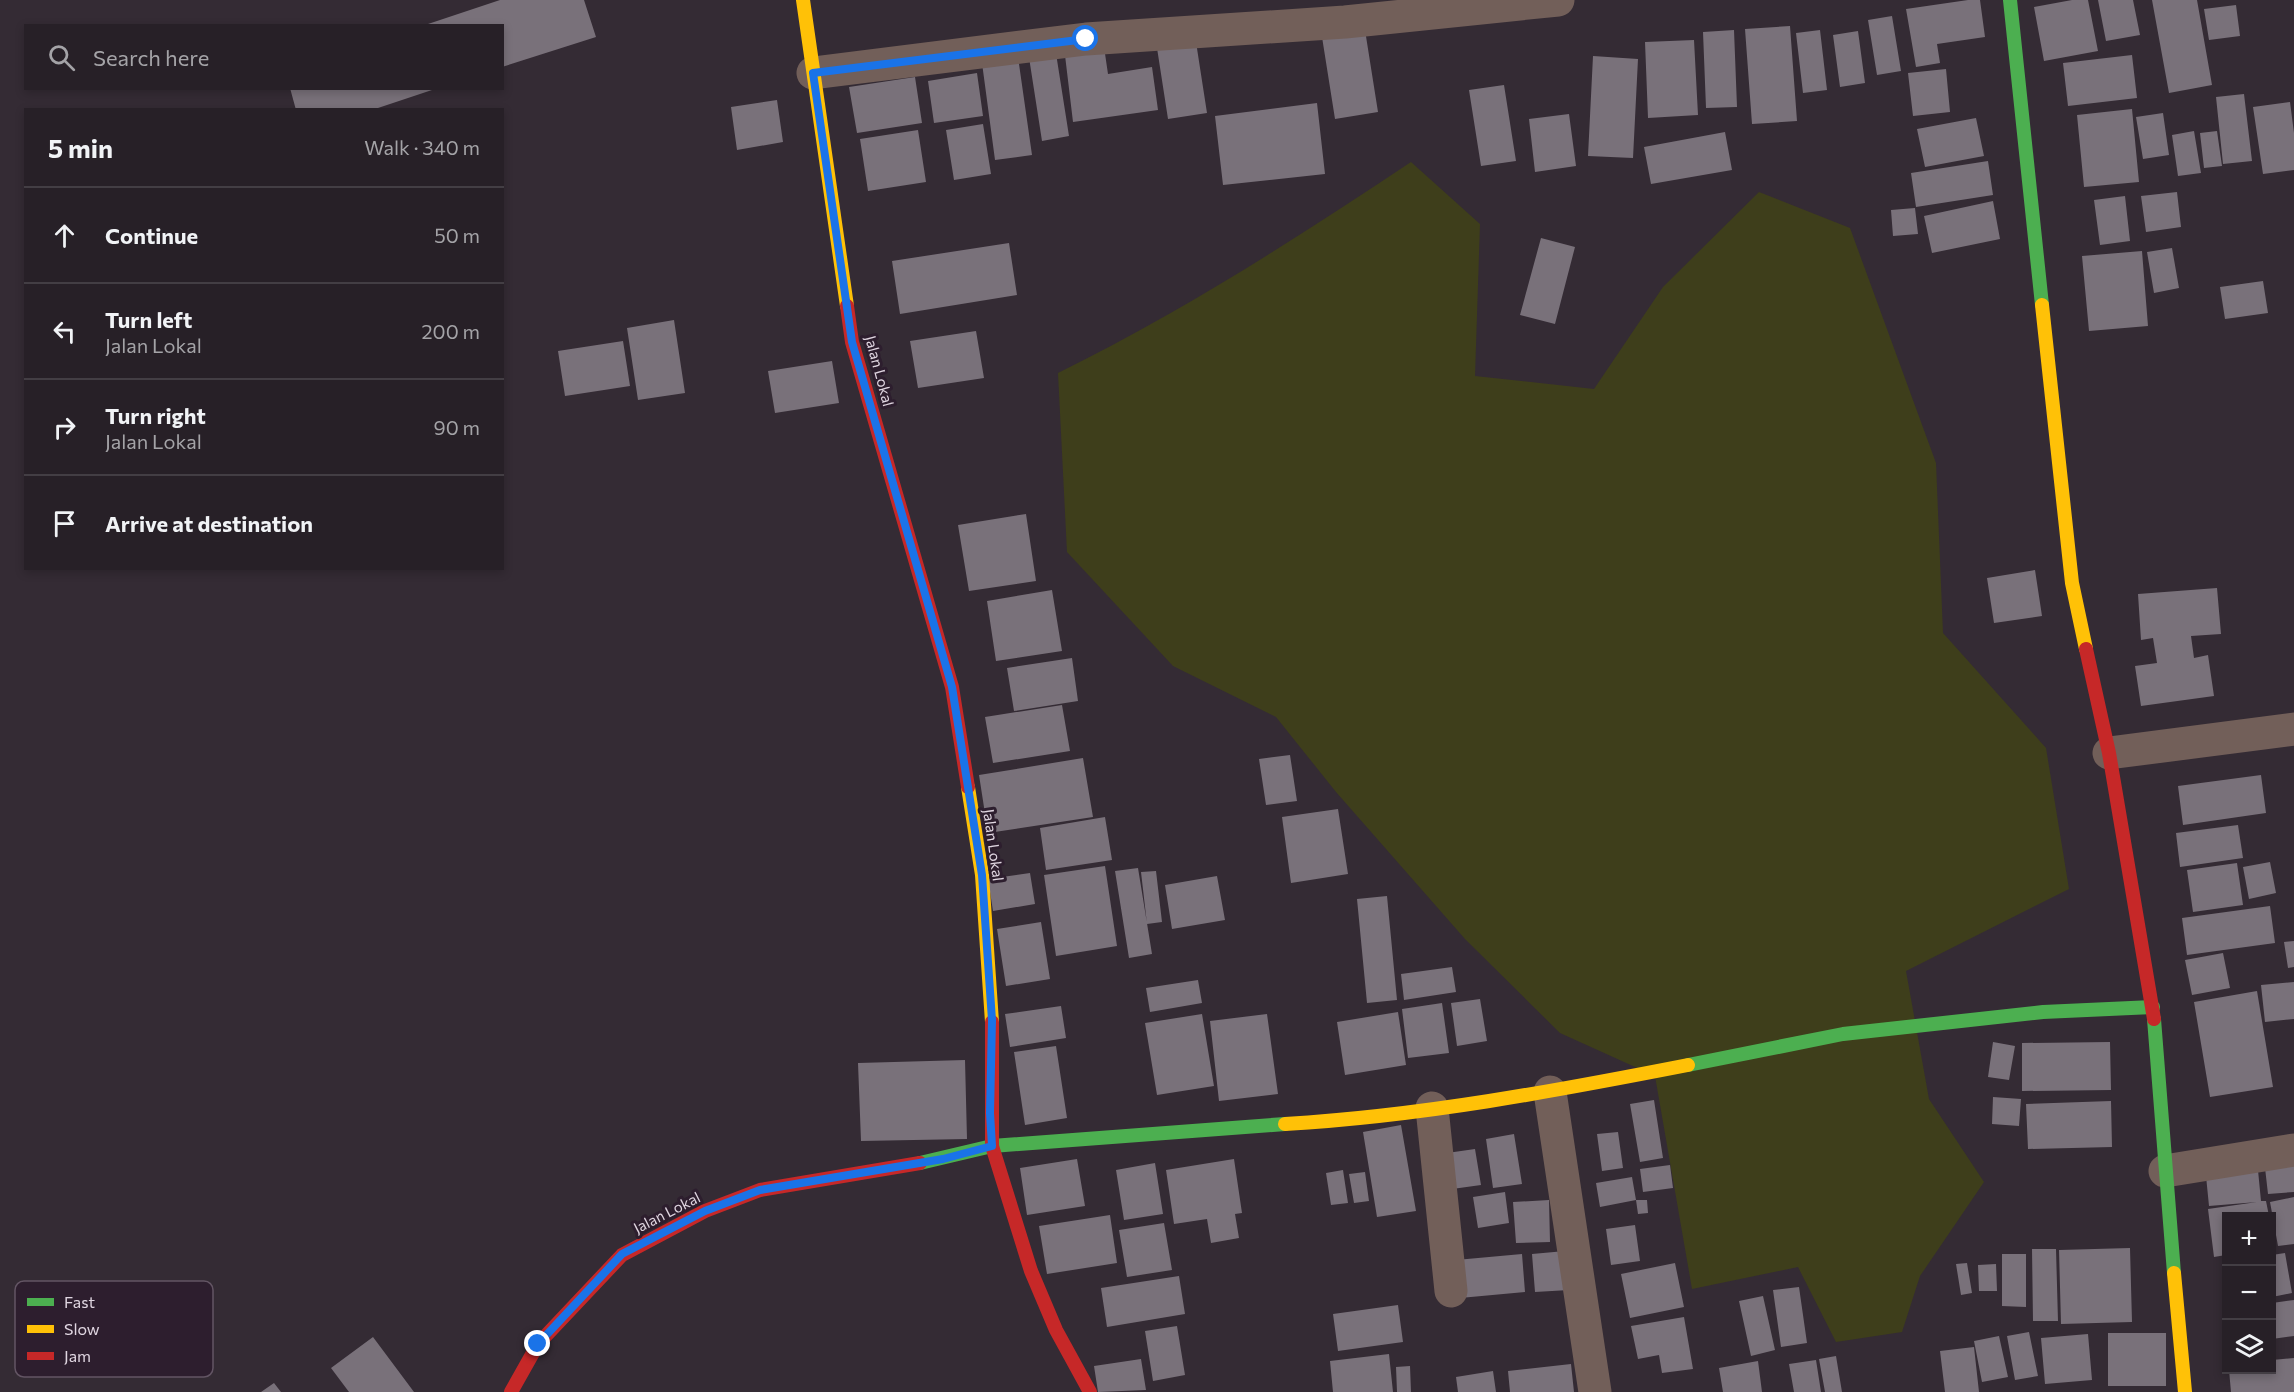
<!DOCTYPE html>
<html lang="en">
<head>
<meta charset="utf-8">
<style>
  :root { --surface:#272027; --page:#332d33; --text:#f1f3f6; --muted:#a4a3a7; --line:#433e44 }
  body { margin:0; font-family:Commissioner,sans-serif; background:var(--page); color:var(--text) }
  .controls { position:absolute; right:18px; bottom:18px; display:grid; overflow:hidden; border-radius:0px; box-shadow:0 3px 9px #0003 }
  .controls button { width:54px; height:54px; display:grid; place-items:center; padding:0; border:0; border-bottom:2px solid var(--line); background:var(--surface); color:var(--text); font:30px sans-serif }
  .stop { position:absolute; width:18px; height:18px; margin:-14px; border:4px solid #1a73e8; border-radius:50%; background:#fff }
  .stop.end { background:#1a73e8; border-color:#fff; box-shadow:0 2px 6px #0008 }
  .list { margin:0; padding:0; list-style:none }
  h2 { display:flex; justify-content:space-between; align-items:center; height:78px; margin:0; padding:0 24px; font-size:26px }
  h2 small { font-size:20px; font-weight:400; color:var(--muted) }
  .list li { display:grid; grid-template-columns:39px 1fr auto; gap:18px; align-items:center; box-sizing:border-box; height:96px; padding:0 24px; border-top:2px solid var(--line) }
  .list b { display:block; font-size:22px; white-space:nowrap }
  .list p { margin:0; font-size:20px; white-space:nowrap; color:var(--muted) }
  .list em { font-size:20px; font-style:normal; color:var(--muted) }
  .icon { flex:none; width:33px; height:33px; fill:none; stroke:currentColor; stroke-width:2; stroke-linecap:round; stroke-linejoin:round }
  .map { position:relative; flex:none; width:2294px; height:1392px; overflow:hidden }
  .search { position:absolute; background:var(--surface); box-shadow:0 3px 9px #0003; left:24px; top:24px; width:480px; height:66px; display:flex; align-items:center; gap:15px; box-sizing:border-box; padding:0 21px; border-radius:0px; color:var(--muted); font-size:22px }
  .panel { position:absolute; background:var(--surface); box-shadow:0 3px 9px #0003; left:24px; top:108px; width:480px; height:462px; border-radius:0px }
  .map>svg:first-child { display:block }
  .green { fill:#3e3e1b }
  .building { fill:#79717a }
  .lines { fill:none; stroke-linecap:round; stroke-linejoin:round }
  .street { stroke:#725f59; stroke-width:33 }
  .fast { stroke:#4caf50; stroke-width:14 }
  .slow { stroke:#ffc107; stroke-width:14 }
  .jam { stroke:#c62828; stroke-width:14 }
  .route { stroke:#1a73e8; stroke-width:8 }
  .labels { text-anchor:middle; stroke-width:6; stroke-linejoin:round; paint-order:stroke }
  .street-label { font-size:15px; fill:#e0d6e1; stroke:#2d1e2e }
  .key { fill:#2d1e2e; stroke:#635564; stroke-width:1.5 }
  .key-label { font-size:16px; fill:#e0d6e1 }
</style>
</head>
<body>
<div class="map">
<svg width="2294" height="1392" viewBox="0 0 2294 1392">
  <rect width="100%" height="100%" fill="#342b34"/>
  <!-- green -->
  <path class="green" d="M1411,162l69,62 -5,152 119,13 69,-102 96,-95 91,36 86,235 7,170 103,115 23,141 -163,82 23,128 55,83 -64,94 -18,56 -66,10 -38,-75 -106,22 -37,-213 -95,-43 -95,-94 -129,-147 -60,-75 -103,-51 -106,-114 -9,-179c124,-61 239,-135 353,-211z"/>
  <!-- building -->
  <path class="building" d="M500,0h84l12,37 -94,30v-41h-80z
    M1968,0h12l5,37 -48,7 3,19 -24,4 -10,-58z
    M2072,0h16l10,51 -54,10 -10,-54z
    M2098,0h35l7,35 -34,6z
    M2152,0h45l15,85 -43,8z
    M2236,5l4,31 -31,4 -5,-31z
    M1892,16l9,55 -24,4 -9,-55z
    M1790,26l7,95 -45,3 -7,-95z
    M1365,30l13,82 -43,7 -13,-82z
    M1734,30l3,77 -31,1 -3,-76z
    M1820,30l7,60 -24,3 -7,-60z
    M1858,31l7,52 -25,4 -7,-52z
    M1103,40l5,34 44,-7 6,43 -85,12 -9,-75z
    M1694,40l4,75 -50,3 -3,-76z
    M1196,42l11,71 -39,6 -11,-71z
    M1055,47l14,89 -27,5 -14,-90z
    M2132,55l5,43 -69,8 -5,-43z
    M1593,56l45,3 -5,99 -45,-2z
    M1018,57l14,98 -37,5 -13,-97z
    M1946,69l4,43 -37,4 -5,-43z
    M977,73l6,43 -49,7 -6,-42z
    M915,77l7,46 -65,10 -8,-46z
    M1504,85l12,76 -35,5 -12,-76z
    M290,88h145v1l-63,21h-76z
    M2244,94l8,67 -29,3 -7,-67z
    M777,100l6,42 -46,8 -6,-43z
    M2290,102l4,31v37l-31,4 -10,-67z
    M1317,103l8,71 -102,11 -8,-69z
    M2132,109l7,73 -55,5 -7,-72z
    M2163,113l6,42 -26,4 -7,-42z
    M1569,114l7,52 -41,6 -6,-53z
    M1976,118l8,38 -59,11 -8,-38z
    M983,124l8,50 -37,6 -8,-50z
    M918,130l8,52 -58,9 -8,-52z
    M2194,131l7,42 -23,3 -6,-41z
    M2217,131l5,35 -18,2 -4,-35z
    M1725,132l7,38 -81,14 -7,-37z
    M1988,161l5,34 -77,12 -5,-34z
    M2177,192l4,35 -35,5 -5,-36z
    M2125,196l5,45 -30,4 -6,-45z
    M1993,201l7,38 -68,14 -8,-37z
    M1915,208l3,26 -25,2 -2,-26z
    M1541,238l34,9 -20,77 -35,-9z
    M1009,243l8,52 -117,19 -8,-53z
    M2172,248l7,40 -25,5 -7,-41z
    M2142,251l6,75 -59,5 -7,-75z
    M2263,281l5,32 -43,6 -5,-32z
    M674,320l11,73 -47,7 -11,-72z
    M976,331l8,47 -66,10 -8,-47z
    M623,341l7,45 -65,10 -7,-45z
    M832,361l7,42 -64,10 -7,-42z
    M1026,514l10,67 -67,10 -11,-66z
    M2035,570l7,46 -48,7 -7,-45z
    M2217,588l4,46 -30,2 3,22 14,-3 6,41 -73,10 -6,-40 22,-3 -4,-25 -12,2 -3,-46z
    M1052,590l10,61 -66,10 -9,-60z
    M1072,658l6,43 -64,10 -7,-43z
    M1062,705l8,46 -77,12 -8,-46z
    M1290,755l7,46 -31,4 -7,-46z
    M1083,758l10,59 -105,16 -9,-58z
    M2261,775l5,38 -83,12 -5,-39z
    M1338,809l10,65 -57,9 -9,-66z
    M1105,817l7,43 -66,10 -6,-42z
    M2238,825l5,33 -63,9 -4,-34z
    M2270,862l6,31 -27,6 -6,-32z
    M2237,863l6,42 -50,7 -6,-42z
    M1105,866l12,80 -61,10 -12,-81z
    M1138,868l14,86 -23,4 -14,-87z
    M1156,871l6,51 -15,2 -6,-52z
    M1030,873l5,31 -42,7 -5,-32z
    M1217,876l8,44 -53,9 -7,-44z
    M1387,896l10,104 -30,3 -10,-104z
    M2270,906l5,37 -88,12 -5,-37z
    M1041,922l9,57 -44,7 -9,-57z
    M2294,941v26l-6,1 -4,-26z
    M2223,953l7,35 -38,7 -7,-35z
    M1452,967l4,25 -52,8 -3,-26z
    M1198,980l4,23 -52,9 -4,-24z
    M2294,982v37l-29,3 -4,-37z
    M2257,991l16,96 -63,10 -16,-95z
    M1480,999l7,42 -30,5 -6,-43z
    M1442,1003l7,50 -41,5 -6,-49z
    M1061,1006l5,32 -56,9 -5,-33z
    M1398,1012l8,53 -61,10 -8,-53z
    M1202,1014l12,72 -57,9 -12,-72z
    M1267,1014l11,80 -59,7 -9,-80z
    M1993,1042l22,4 -6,34 -21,-3z
    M2110,1042l1,48 -89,1v-48z
    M1056,1046l11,72 -42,7 -11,-73z
    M965,1060l2,79 -106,2 -3,-78z
    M1993,1097l28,2 -2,27 -27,-2z
    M1654,1100l9,58 -23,4 -10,-58z
    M2111,1101l1,46 -84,2 -2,-45z
    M1401,1125l15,86 -39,6 -14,-85z
    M1618,1132l5,36 -21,3 -5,-37z
    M1514,1134l8,50 -29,4 -7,-49z
    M1475,1149l6,36 -36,5 -5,-36z
    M2294,1156v36l-26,2 -4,-35z
    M1077,1159l8,47 -58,9 -7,-47z
    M1234,1159l8,54 -7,1 4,24 -28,5 -4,-24 -33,5 -8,-54z
    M2257,1160l4,41h5l3,15h-43v39l-12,2 -6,-48 49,-7 -48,4 -4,-40z
    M1155,1163l8,51 -39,6 -8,-50z
    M1670,1165l3,23 -30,4 -3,-23z
    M1343,1170l5,33 -17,2 -5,-32z
    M1365,1172l4,29 -15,2 -5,-29z
    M1632,1177l4,23 -36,7 -4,-24z
    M1505,1192l4,31 -31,5 -5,-31z
    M2294,1197v47l-16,2 -8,-44z
    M1549,1200l1,42 -34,1 -3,-41z
    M1636,1200h11l1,13 -10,1z
    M1110,1215l7,48 -70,11 -8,-48z
    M1164,1223l8,47 -45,7 -8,-47z
    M1635,1225l5,36 -29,4 -5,-36z
    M2130,1248l2,74 -71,2 -2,-74z
    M2032,1249h24l2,72h-25z
    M1565,1251l4,39 -34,2 -3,-38z
    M2285,1253l7,40 -20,4v-42z
    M1522,1254l3,38 -65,6 -4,-38z
    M2002,1254h24v53l-24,-1z
    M1675,1263l9,44 -54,11 -9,-44z
    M1967,1263l5,30 -11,2 -5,-31z
    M1996,1264l1,27h-18l-1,-26z
    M1179,1276l6,38 -78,13 -6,-39z
    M1799,1287l8,56 -26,4 -8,-57z
    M1763,1296l12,54 -24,6 -12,-55z
    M2294,1300v36l-22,3v-36z
    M1398,1305l5,37 -65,9 -5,-37z
    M1684,1317l9,52 -31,4 -3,-18 -21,4 -7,-33z
    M1177,1326l8,49 -32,6 -8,-50z
    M2029,1332l9,44 -23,4 -8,-44z
    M2108,1333h58v53h-58z
    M2088,1334l4,46 -47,4 -4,-46z
    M1999,1336l9,41 -26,5 -8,-41z
    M373,1337l41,55h-65l-18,-24z
    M1974,1347l5,45h-34l-5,-41z
    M1389,1354l4,38h-60l-3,-31z
    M1836,1356l6,36h-17l-6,-33z
    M2294,1358v34h-63l-2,-22h43v-10z
    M1141,1359l5,31 -48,2 -4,-26z
    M1816,1360l5,32h-27l-5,-28z
    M1758,1361l4,31h-39l-4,-24z
    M1571,1364l3,28h-64l-2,-21z
    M1410,1366l1,26h-14l-1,-25z
    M1493,1371l3,21h-38l-2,-15z
    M274,1383l7,9h-20z"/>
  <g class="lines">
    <!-- street -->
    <path class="street" d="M813,73l273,-34 259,-17 213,-22
      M2109,753l185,-24
      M1550,1092l45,300
      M1432,1108l19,183
      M2165,1171l129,-21"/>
    <!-- fast -->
    <path class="fast" d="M2010,0l32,305
      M2154,1019l20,254
      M1688,1065l155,-31 200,-22 110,-5
      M920,1163l72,-17 293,-22"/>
    <!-- slow -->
    <path class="slow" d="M803,0l44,306
      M2042,305l30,278 14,66
      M968,787l14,88 10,147
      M1285,1124c136,-8 270,-33 403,-59
      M2174,1273l11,119"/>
    <!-- jam -->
    <path class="jam" d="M847,306l5,36 100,345 16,100
      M2086,649l23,104 45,266
      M992,1022v124l39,125 25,59 34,62
      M511,1392l27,-48 84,-89 83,-44 55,-21 160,-27"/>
  </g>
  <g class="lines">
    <!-- route -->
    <path class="route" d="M538,1344l84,-90 83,-43 55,-21 183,-31 49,-13 -2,-33 2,-93 -10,-145 -30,-188 -100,-345 -39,-269 273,-34"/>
  </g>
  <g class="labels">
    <!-- street labels -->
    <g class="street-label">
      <text transform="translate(879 371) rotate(75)" y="5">Jalan Lokal</text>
      <text transform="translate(993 845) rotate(82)" y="5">Jalan Lokal</text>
      <text transform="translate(667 1213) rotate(-27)" y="5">Jalan Lokal</text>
    </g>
  </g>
  <!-- legend -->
  <rect x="15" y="1281" width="198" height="96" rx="9" class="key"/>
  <rect x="27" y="1298" width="27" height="8" fill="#4caf50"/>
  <rect x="27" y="1325" width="27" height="8" fill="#ffc107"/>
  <rect x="27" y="1352" width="27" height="8" fill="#c62828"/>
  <g class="key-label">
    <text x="64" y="1308">Fast</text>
    <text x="64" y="1335">Slow</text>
    <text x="64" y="1362">Jam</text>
  </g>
</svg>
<div class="controls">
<button>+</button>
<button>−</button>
<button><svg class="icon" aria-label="layers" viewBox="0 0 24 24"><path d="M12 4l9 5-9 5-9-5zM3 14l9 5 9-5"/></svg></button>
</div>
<div class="stop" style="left:1086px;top:39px"></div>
<div class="stop end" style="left:538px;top:1344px"></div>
<div class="search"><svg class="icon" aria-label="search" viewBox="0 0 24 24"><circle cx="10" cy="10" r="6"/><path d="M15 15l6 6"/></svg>Search here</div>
<section class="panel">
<h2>5 min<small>Walk · 340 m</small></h2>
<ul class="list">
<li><svg class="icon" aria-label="ahead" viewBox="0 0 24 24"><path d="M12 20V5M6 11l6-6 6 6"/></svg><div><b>Continue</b></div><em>50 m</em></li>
<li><svg class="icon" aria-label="left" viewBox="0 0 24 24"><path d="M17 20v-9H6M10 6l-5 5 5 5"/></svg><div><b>Turn left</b><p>Jalan Lokal</p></div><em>200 m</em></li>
<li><svg class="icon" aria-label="right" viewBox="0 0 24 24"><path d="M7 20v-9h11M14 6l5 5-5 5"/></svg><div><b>Turn right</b><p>Jalan Lokal</p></div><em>90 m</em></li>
<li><svg class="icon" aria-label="arrive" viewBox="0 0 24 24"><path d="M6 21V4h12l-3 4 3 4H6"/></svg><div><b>Arrive at destination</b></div></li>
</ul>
</section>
</div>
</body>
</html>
